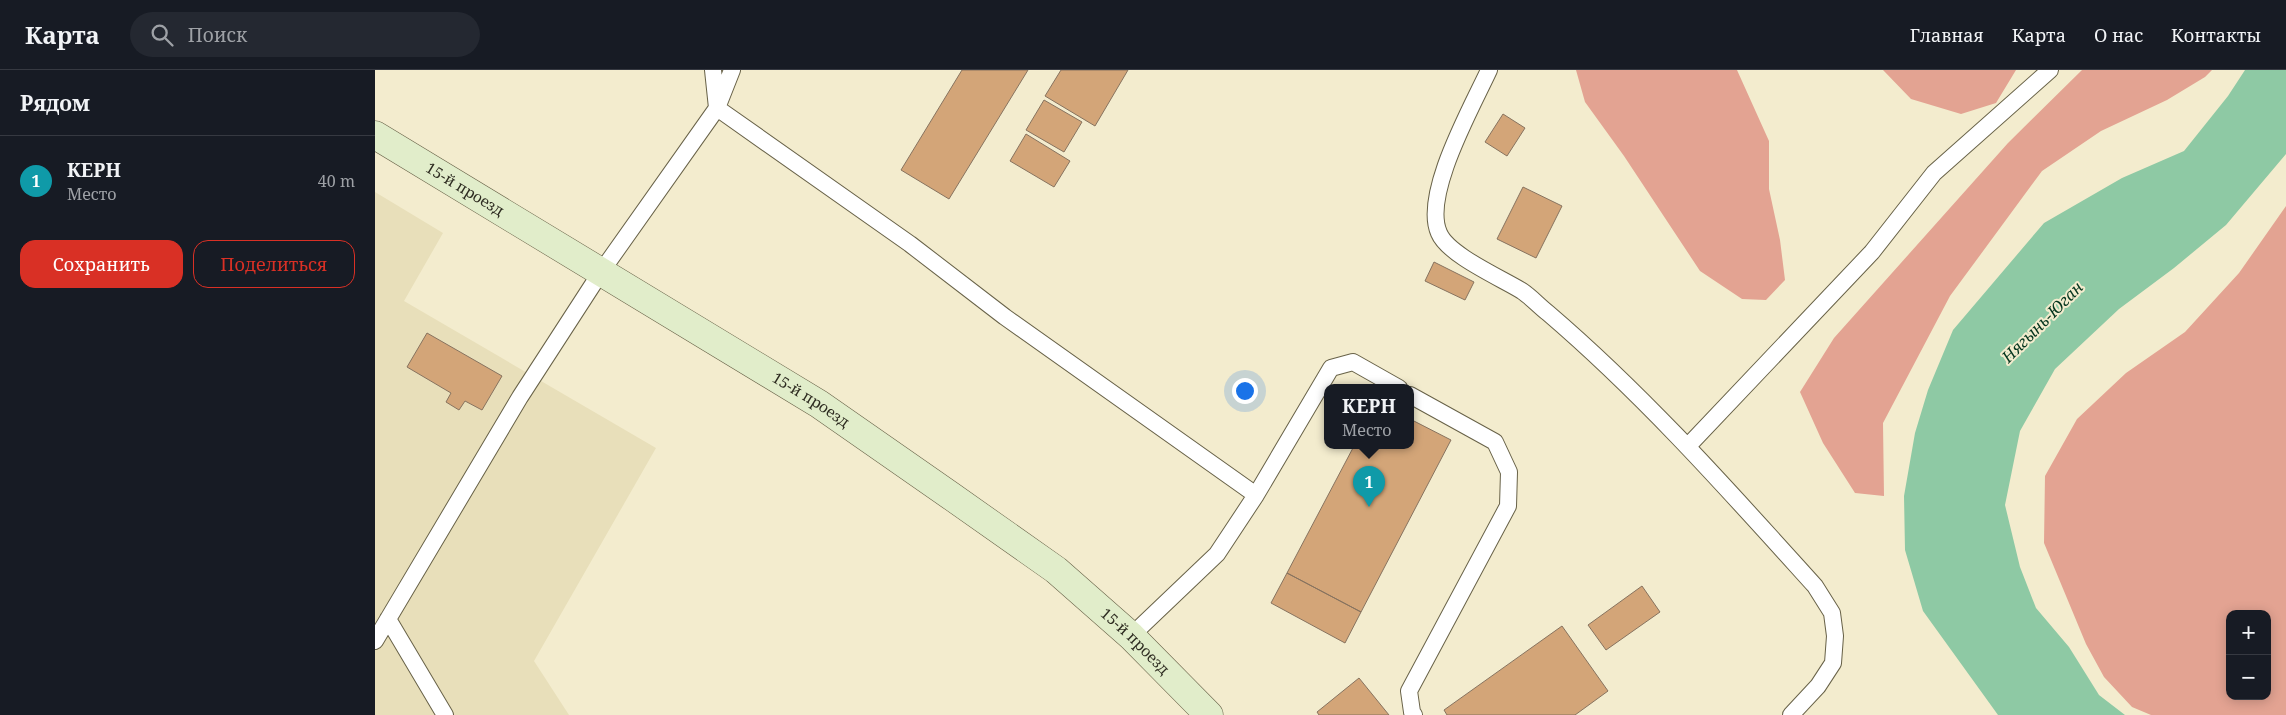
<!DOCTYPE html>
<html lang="ru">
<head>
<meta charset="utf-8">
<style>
  :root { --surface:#171b24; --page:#242831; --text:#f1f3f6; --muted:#9ea1a6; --line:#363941; --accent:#d93025 }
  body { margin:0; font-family:"Noto Serif",serif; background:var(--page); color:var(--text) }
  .controls { position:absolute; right:15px; bottom:15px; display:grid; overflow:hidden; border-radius:10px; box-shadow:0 2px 12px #0003 }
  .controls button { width:45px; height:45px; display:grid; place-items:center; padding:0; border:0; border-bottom:1px solid var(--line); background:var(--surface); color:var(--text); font:25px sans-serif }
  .you { position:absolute; left:869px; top:320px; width:18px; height:18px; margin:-12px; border:4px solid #fff; border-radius:50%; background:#1a73e8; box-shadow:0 0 0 8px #1a73e833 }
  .badge { display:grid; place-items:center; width:32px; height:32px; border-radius:50%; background:var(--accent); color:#fff; font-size:16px; font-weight:700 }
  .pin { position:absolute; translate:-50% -41px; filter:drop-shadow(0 1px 2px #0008) }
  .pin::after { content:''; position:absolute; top:26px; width:18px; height:15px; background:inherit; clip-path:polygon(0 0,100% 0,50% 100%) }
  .popup { position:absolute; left:949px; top:314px; width:90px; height:65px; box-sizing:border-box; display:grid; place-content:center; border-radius:10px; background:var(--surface); filter:drop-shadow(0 1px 4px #0005); font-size:16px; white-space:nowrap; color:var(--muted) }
  .popup b { font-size:19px; color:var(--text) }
  .popup::after { content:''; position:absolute; left:50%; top:100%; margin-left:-10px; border:10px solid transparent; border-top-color:var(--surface) }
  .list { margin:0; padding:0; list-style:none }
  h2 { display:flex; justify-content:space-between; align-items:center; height:65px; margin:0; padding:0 20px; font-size:21px }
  h2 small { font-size:16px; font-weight:400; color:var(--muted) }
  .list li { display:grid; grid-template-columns:32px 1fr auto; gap:15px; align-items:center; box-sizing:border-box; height:90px; padding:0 20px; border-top:1px solid var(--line) }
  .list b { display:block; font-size:19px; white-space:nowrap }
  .list p { margin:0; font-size:16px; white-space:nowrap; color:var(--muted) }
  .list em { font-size:16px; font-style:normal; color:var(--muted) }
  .actions { display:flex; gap:10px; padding:15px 20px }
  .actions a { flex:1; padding:11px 0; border:1px solid var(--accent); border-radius:15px; text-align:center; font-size:18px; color:var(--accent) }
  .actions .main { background:var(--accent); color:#fff }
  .icon { flex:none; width:28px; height:28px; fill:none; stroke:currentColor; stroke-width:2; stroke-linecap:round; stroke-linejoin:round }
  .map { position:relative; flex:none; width:1911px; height:645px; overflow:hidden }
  header { display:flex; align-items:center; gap:30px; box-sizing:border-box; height:70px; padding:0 25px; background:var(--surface); border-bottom:1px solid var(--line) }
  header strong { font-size:24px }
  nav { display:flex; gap:28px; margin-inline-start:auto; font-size:18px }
  .search { width:350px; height:45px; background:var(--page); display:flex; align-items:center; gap:12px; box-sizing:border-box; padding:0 18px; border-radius:28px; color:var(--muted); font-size:19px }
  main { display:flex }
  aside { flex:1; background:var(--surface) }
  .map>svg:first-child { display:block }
  .built { fill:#e8dfba }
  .forest { fill:#e3a392; fill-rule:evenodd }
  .water { fill:#8ec9a4 }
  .building { fill:#d3a578; stroke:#87735f }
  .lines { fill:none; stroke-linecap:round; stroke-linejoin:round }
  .lane-casing { stroke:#686248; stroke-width:18 }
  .secondary-casing { stroke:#686248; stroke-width:29 }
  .lane { stroke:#fff; stroke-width:16 }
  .secondary { stroke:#e1edca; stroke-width:28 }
  .labels { text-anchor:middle; stroke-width:4; stroke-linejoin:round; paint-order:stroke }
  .street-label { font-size:15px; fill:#2e2c21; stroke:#f3ecce }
  .water-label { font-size:16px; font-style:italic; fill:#04351e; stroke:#f3ecce }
</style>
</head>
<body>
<header>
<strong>Карта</strong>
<div class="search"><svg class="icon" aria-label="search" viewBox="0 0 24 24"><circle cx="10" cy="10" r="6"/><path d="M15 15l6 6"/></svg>Поиск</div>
<nav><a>Главная</a><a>Карта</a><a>О нас</a><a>Контакты</a></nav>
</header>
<main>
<aside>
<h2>Рядом<small></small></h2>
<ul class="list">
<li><span class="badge" style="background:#0f9aa8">1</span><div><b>КЕРН</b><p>Место</p></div><em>40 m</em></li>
</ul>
<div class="actions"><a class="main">Сохранить</a><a>Поделиться</a></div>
</aside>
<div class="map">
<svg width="1911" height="645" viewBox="0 0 1911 645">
  <rect width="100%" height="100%" fill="#f3ecce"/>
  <!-- built -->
  <path class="built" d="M0,122l68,41 -39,68 252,147 -122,213 35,54h-194z"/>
  <!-- forest -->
  <path class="forest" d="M1201,0h161l32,71v48l11,51 5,40 -19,20 -24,-1 -42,-28 -76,-115 -39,-54z
    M1508,0h133l-20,33 -35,11 -50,-15z
    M1707,0h130l-7,7 -38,23 -66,31 -59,40 -92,125 -67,127 1,73 -29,-3 -32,-50 -23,-51 34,-54 174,-195z
    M1911,136v509h-135l-19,-8 -28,-30 -18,-33 -42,-101 1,-67 32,-57 49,-46 59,-41 54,-59zM1855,544h37v82h-37z"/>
  <!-- water -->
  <path class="water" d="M1870,0h41v84l-60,71 -52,43 -55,41 -64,60 -35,62 -15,74 15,62 16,41 33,39 30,48 26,20h-127l-75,-104 -18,-61 -1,-54 11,-63 13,-43 25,-60 91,-107 78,-45 62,-27 44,-55z"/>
  <!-- building -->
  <path class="building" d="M587,0h66l-79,129 -48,-29z
    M686,0h67l-33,56 -50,-30z
    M669,30l38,22 -18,30 -38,-22z
    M1128,44l22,14 -18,28 -22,-14z
    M651,64l44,27 -16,26 -44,-26z
    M1148,117l39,19 -26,52 -39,-19z
    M1059,192l40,20 -9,18 -40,-19z
    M52,263l75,43 -20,34 -17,-9 -6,9 -13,-8 5,-9 -44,-26z
    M1035,349l41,21 -90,172 -74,-39 67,-127h56z
    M912,503l74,39 -16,31 -74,-40z
    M1267,516l18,26 -54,38 -18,-25z
    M1187,556l46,65 -33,24h-128l-3,-5z
    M984,608l30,37h-70l-2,-3z"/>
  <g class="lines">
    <defs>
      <path id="lane" d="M338,0l4,38 193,136 95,73 251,178
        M1114,0c-17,37 -67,125 -50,163 9,22 62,45 83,58 9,6 17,15 26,22 97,83 182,179 267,273l17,27 3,23 -2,27 -15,23 -27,29
        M1035,325l85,47 14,30 -1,34 -99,185 3,21 2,3
        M1313,376l184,-194 62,-79 116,-103
        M13,549l57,96
        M756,566l86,-82 39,-59 75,-127 22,-6 46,26
        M0,571l145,-244 81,-125 116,-164 15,-38"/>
      <g id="secondary">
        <path id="s1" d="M0,65l444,269 132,92 105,74 75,66 78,79"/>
      </g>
    </defs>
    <!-- lane casing -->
    <use href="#lane" class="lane-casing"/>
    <!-- secondary casing -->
    <use href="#secondary" class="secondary-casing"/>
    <!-- lane -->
    <use href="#lane" class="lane"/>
    <!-- secondary -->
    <use href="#secondary" class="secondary"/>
  </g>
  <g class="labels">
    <!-- street labels -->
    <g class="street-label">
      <text dy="5" stroke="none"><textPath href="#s1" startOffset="105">15-й проезд</textPath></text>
      <text dy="5" stroke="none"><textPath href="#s1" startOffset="510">15-й проезд</textPath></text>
      <text dy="5" stroke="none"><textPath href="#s1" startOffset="915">15-й проезд</textPath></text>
    </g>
    <!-- water labels -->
    <g class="water-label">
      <text transform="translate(1667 252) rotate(-45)" y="6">Нягынь-Юган</text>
    </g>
  </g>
</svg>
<div class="controls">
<button>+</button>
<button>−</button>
</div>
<div class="you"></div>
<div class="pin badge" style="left:994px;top:437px;background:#0f9aa8">1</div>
<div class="popup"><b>КЕРН</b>Место</div>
</div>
</main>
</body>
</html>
